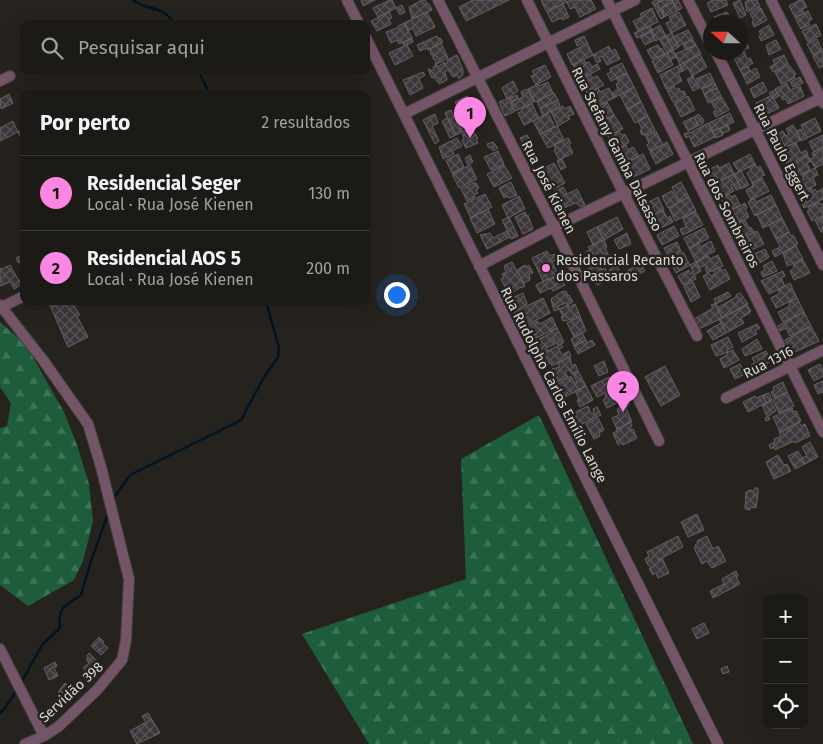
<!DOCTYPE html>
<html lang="pt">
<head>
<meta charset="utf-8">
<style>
  :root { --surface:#1c1a16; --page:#25231f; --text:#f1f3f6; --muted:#a0a1a1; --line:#3a3835; --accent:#fc86e4 }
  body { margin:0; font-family:"Fira Sans",sans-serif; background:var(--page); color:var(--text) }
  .controls { position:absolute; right:15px; bottom:15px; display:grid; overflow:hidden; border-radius:10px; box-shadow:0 5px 20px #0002 }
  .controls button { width:45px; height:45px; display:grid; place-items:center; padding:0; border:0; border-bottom:1px solid var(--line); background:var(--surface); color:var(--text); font:25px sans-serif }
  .compass { position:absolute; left:703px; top:15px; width:45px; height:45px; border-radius:50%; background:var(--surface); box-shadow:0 5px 20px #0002; rotate:291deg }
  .you { position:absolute; left:396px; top:294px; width:18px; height:18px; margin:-12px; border:4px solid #fff; border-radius:50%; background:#1a73e8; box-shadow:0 0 0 8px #1a73e833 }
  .badge { display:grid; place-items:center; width:32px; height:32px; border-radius:50%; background:var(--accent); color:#111; font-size:16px; font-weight:700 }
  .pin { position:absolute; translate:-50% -41px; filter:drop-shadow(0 1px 2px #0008) }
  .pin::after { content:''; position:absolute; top:26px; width:18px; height:15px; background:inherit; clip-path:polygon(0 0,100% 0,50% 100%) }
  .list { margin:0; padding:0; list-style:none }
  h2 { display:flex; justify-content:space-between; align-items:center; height:65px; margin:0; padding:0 20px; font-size:21px }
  h2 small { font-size:16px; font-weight:400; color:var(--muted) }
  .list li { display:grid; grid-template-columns:32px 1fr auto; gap:15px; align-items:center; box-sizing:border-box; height:75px; padding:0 20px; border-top:1px solid var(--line) }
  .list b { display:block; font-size:19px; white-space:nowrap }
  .list p { margin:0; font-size:16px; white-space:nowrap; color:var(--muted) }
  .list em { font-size:16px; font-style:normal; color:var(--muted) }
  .icon { flex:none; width:28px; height:28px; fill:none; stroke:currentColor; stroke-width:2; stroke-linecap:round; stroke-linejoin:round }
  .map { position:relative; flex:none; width:823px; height:744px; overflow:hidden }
  .search { position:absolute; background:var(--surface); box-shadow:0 5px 20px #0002; left:20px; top:20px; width:350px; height:55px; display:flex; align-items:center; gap:12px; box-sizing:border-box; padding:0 18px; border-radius:10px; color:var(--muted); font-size:19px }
  .panel { position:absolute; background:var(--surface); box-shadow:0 5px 20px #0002; left:20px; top:90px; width:350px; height:215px; border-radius:10px }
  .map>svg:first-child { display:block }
  .forest { fill:url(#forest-firs) }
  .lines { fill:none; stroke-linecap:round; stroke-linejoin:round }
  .stream { stroke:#001424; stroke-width:2.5 }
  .building { fill:url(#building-cross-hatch); stroke:#665f63 }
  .minor-casing { stroke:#43403b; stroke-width:12 }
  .minor { stroke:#735567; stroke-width:10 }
  .poi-dot { fill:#fc86e4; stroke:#26231e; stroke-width:2 }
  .labels { text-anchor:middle; stroke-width:5; stroke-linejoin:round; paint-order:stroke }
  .street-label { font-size:14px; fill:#d9d7d3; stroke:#26231e }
  .poi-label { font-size:14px; fill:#d9d7d3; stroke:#26231e; text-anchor:start }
</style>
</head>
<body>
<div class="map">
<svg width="823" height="744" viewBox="0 0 823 744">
  <defs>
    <pattern id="forest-firs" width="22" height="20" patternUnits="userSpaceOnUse" patternTransform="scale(1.25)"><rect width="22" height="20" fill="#1d5d3b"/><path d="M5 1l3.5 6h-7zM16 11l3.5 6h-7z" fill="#3d7456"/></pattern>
    <pattern id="building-cross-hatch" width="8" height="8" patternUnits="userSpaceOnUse" patternTransform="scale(1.25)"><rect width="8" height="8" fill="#3d373b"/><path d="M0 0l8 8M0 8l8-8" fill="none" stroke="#585356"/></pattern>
  </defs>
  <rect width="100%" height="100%" fill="#26231e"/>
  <!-- forest -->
  <path class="forest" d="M0,322l26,23 38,67 13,33 12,39 4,37 -10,40 -9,19 -46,26 -28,-21v-157l7,-2 4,-23 -11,-16z
    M539,415l154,329h-324l-67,-110 164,-55 -5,-120z"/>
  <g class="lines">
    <!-- stream -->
    <path class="stream" d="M133,0c14,11 31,5 41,24
      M198,71l12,23
      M113,499l17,-24 111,-55 23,-43 14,-20 1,-9 -13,-47
      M21,683l21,-38 18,-17c-2,-21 4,-22 21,-33l10,-34 18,-50
      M0,713l5,-5 12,-18"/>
  </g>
  <!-- building -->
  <path class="building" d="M361,0h14l-12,6z
    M390,0h2l4,8 -18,9 -5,-9z
    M422,0h3l3,4h1l3,6 -20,9 -3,-12z
    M473,0h36l-43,21 -7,-14z
    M541,0h25l1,2 -21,9z
    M571,0h20l5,9 -16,8 -5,-10 -5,2 -3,-7z
    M656,0h7l-6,3 7,14 -3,2 -9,-17z
    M663,0h9l1,2 -11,6 2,4 -2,1 -5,-10z
    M672,0h6l4,8 -5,3z
    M713,0h13l2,5 -17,7 -4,-9z
    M740,0l6,15 -6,3 -7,-15z
    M749,0h8l3,7 -13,5 -2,-10z
    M800,0h3l4,7 -5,2 2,4 -9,4 -6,-11z
    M673,2l4,9 -13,6 -2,-9z
    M563,4l6,13 -7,3 -1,-2 -9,4 -5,-10z
    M402,5l3,7 -5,3 -4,-7z
    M652,8l6,14 -20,9 -5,-10 9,-4 -2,-3z
    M761,8l6,12 -13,7 -2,-5 2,-1 -4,-8z
    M808,11l4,8 -4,3 2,3 -9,4 -6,-11z
    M389,12l3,6 -3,1 2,5 -14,7 -6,-10z
    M427,12l8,15 -19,9 -3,-8 -5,3 -4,-8z
    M679,12l7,13 -15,8 -5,-10 5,-2 -2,-4z
    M727,12l4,8 -4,2h-10l-3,-5z
    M404,23l8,15 -13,6 -2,-4 -6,3 -5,-11 13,-5 -1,-1z
    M816,24l5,11 -13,7 -6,-11z
    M660,25l6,11 -11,5 -4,-10z
    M769,25l5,10 -13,6 -2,-5 2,-1 -2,-4z
    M650,26l3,5 -16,7 -3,-5z
    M688,30l5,9 -15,7 -5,-9z
    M651,31l4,9 -10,5 -5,-9z
    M672,33l7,14 -6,3 -7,-14z
    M437,36l1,3 2,-1 3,4 -15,8 -1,-2 -7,3 -3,-6z
    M584,36l9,19 -21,10 -5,-11 15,-8 -2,-2 -3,2 -2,-6z
    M666,37l7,13 -6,3 -7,-13z
    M412,38l1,4 -6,3 6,11 -18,9 -6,-12 15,-7 -1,-3z
    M817,39l5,11 -9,5 -6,-11z
    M693,40l3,5 -10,5 -3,-5z
    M776,40l5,9 -12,6 -3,-10z
    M746,42l3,6 -9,3v-6z
    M441,43l7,15 -13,7 1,-5 -3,-1v-4h-2l-1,-6 -2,1z
    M658,45l2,4 2,-1 3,6 -13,5 -5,-9z
    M696,45l5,9 -21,11 -5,-11z
    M609,46l2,5 4,-2 5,10 -13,6 -5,-9 -3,1 2,4 -4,2 -4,-8z
    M673,50l3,7 -6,3 -3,-7z
    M744,51l3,8 3,-1 3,5 -13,7 -7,-14z
    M823,51v15l-4,2 -6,-12z
    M667,53l6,12 -15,8 -6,-12z
    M700,54l7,13 -15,9 -4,-8 -5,3 -3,-6z
    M457,55l6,15v5l-4,4 -2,-4 -4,2 -5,-7 -3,2 2,8 -8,4 -5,-7 -2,1 -4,-9h2l1,2 3,-2 -1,-2 4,-2 1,2 6,-5 1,2 3,-2 -1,-2z
    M784,55l4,9 -15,8 -3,-5 5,-3 -2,-4z
    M584,59l1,4 4,-1 3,5 5,-3 3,5 -20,10 -7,-14z
    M622,63l5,10 -16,8 -4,-7 4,-2 -1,-3z
    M545,65l6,12 -15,8 -5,-9 4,-1 -3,-4z
    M680,65l3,6 -5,2 4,8 -16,8 -6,-14z
    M789,65l7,9 -2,1 1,3 -14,6 -6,-12z
    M748,66l2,5 -7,4 -3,-5z
    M756,68l4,9 -13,7 -4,-9z
    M423,72l2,3 -6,4 4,9 -13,7 -7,-15z
    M627,73l7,14 -20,11 -2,-5 6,-4 -2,-5 3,-1 -3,-5z
    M710,73l4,9 -13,7 -5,-10z
    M590,74l3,4 4,-2 7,9 -17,8 -7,-14z
    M693,76l6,12 -6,3 -6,-12z
    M800,77l3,6 -10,4 -3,-5z
    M513,81l5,10 -11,8 -5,-11z
    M548,82l5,11 -18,9 -7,-13 10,-5 1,2z
    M763,82l4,9 -13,7 -4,-9z
    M715,83l2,5 -13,6 -2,-5z
    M787,83l3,7 10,-4 4,10 -16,8 -2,-5 -3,1 -8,-11z
    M674,86l2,4 3,-2 2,4 3,-1 2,4 -13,7 -6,-12z
    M634,87l7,15 -14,7 -7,-14z
    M598,88l2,4 9,-4 5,10 -20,9 -7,-14z
    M717,88l4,8 -13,7 -4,-9z
    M527,89l7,13 -19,9 -4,-9 12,-5 -2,-5z
    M775,90l4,6 -6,3 -4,-6z
    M554,93l4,7 -18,8 -3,-7z
    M9,94l4,9 -12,6 -1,-10z
    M517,95l1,3 -8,4 4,10 -9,4 -6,-14z
    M772,95l7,13 -16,8 -7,-13z
    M467,96l13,27 -12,6 -13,-27z
    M688,96l7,14 -14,7 -7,-14z
    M722,97l7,13 -13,7 -3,-5 3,-1 -5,-9z
    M558,100l2,6 -17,10 -3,-7z
    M607,102l7,13 -13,7 -6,-14z
    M641,102l7,14 -13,7 -8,-14z
    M532,104l7,14 -15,7 -6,-12 4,-2 -1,-2z
    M563,106l2,3 5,-3 4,8 -6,2 2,3 -12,7 -7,-14z
    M451,110l11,22 -6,3 -11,-22z
    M460,112l8,17 -6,3 -9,-17z
    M548,113l7,14 -15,7 -7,-13z
    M730,113l4,9 -21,9 -4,-8z
    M435,114l3,9 -6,3 7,15 -4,3 -12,-24z
    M699,114l5,7 -1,2 -5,3 -4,-9z
    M614,115l9,14 -15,7 -7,-14z
    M648,116l7,14 -10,6 -1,-2 -2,1 -2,-5 2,-1 -4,-8z
    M694,117l4,9 -10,5 -5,-9z
    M447,118l9,17 -6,3 -8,-17z
    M815,118l6,13 -20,10 -5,-10 5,-2 2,5 2,-1 -4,-8z
    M13,121l5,11 6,-3v14l-6,-11 -18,9v-13z
    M708,123l7,14 -21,10 -5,-11 -3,2 -2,-4 5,-2 1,1z
    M728,125l2,5 -8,4 -3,-5z
    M793,125l8,15 -21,10 -7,-14 10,-5 3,5 3,-2 -3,-5z
    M557,126l7,14 -16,8 -8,-14z
    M471,128l7,10 -2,1 2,4 -12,5 -4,-7 2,-3 -2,-4z
    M719,128l4,7 -7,3 -3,-7z
    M619,131l2,4 4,-1 4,8 -13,9 -8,-15z
    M656,131l7,14 -13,6 -3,-6 2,-2 -3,-6z
    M527,135l3,5 -7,3 -3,-5z
    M823,135v12l-9,5 -5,-10z
    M457,138l5,8 -10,5 2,3 -11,5 -4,-12z
    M568,138l3,5 -2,2 4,8 -14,7 -5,-10 2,-1 -2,-4z
    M493,142l5,6 -5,3 -2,-4 -2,1 -2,-4z
    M667,142l6,12 -17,10 -6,-12z
    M796,143l5,10 5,-3 2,5 -21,10 -7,-15z
    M626,145l2,5 5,-3 6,9 -16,9 -7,-14z
    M823,147v17l-8,4 -5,-9 4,-1 -2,-5z
    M498,151l6,13 -13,6 -7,-13z
    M458,154l6,13 -12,6 -6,-13z
    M643,154l7,15 -16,8 -2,-4 -4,2 -5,-10z
    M750,154l5,10 -16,8 -6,-9z
    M470,155l3,7 -5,3 -3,-7z
    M808,156l3,5 -4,2 3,7 -19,9 -4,-6 4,-2 -2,-5z
    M562,159l4,8 -5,3 -4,-9z
    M554,163l11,20 -13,7 -10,-21z
    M729,163l5,11 -20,10 -6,-14 10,-5 1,3z
    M755,164l2,4 3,-2 5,9 -4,1 1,2 -10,5 -5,-10 4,-3 -2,-3z
    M470,165l7,14 -18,9 -7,-14z
    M504,165l8,13 -18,9 -7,-13z
    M815,168l3,7 -5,2 3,8 -15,7 -5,-10 8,-3 -2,-4z
    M741,171l8,14 -8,4 -7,-15z
    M734,174l7,14 -5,2 -3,-6 -2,1 3,6 -13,6 -7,-13z
    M762,178l7,13 -18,9 -5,-10 7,-4 -1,-3z
    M511,182l6,13 -8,3 -1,-2 -4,2 -5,-10z
    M681,182l8,15 -10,5 -7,-15z
    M473,183h3l3,5 -3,2 2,3 -4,2 1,2 -8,4 -6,-12z
    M563,187l4,7 10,-5 8,16 -5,2 -4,-4 -15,6 -9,-16z
    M811,187l2,4 2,-2 2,3 6,-4v11l-19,9 -2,-4 4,-2 -5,-10z
    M672,191l6,12 -10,5 -6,-12z
    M485,194l7,13 -21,11 -7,-14z
    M729,194l2,3 4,-2 5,10 -12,7 -7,-14z
    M771,195l5,10 -21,11 -7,-14 6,-4 2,4z
    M519,196l6,13 -17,9 -6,-13z
    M658,197l6,13 -15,7 -6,-12z
    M689,197l7,14 -21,10 -6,-13z
    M819,202l1,3 3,-2v13l-11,5 -5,-10 3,-1 -2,-3z
    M745,203l2,5 -2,1 4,8 -15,8 -6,-13z
    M776,205l6,13 -19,10 -6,-13z
    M488,209l7,15 -18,9 -7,-15z
    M663,210l4,8 3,-2 3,6 -18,9 -6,-14z
    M525,212l2,4 1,-1 5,14 -10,5 -8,-17z
    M696,212l7,13 -20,10 -3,-6 6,-2 -3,-9z
    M823,216v16h-2l-6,-12z
    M509,217l9,19 -7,3 -9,-19z
    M617,217l6,12 -19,11 -7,-13z
    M782,218l7,14 -13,7 -7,-14z
    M745,220l4,8 2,-1 3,5 -15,8 -7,-14z
    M674,226l5,10 -17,9 -5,-10z
    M597,227l7,13 -11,5 -6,-13z
    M704,228l5,10 -20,10 -5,-10z
    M507,231l3,6 -23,12 -7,-14 10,-2 3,5z
    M757,231l7,13 -16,8 -7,-13z
    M789,232l2,4 2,-1 5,9 -23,13 -3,-6 8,-4 -4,-8z
    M627,233l4,11 -12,5 -5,-9z
    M604,240l3,7 -2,1 5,10 -17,9 -7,-15 4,-2 -2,-3z
    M711,241l4,10 -19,11 -7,-14 10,-5 1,4z
    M677,242l4,9 -12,7 -5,-10z
    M796,246l7,13 -16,7 -4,-13z
    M765,249l4,8 -14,9 -5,-10z
    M547,251l3,5 5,-2 2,5 -5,3 6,12 -3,1 1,2 -13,4 -11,-23z
    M683,252l7,13 -14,8 -7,-14z
    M24,254v6l-6,3 -2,-5z
    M718,255l5,11 -16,7 -2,-5 2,-2 -1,-1 -7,3 -3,-6 12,-6 2,3z
    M803,260l7,13 -16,7 -4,-9 4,-3 -1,-3z
    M772,261l5,10 -14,6 -2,-5 4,-2 -2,-4z
    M512,262l13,24 -4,2v-1l-9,6 -3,-5 -3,1 -5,-10 3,-1 -2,-4 4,-2 -2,-6z
    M696,262l5,9 -7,4 2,4 -13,6 -5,-9 11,-6 1,4 3,-2 -3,-7z
    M599,264l3,6 3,-2 5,11 -13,6 -10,-16z
    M641,264l4,7 -12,6 -5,-7z
    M10,265l9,16 3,-2 2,4 -10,6 -4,-7 -9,4 -1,-2v-16l2,1z
    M525,265v2l4,-2 4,8 -4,1 1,6 -6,3 -7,-13z
    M617,266l4,8 -8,4 -4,-8z
    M720,267l2,4 3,-2 5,10 -20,11 -7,-14 6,-3 2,3 4,-2 -2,-3z
    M783,271l2,5 -4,2 4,8 -16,8 -8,-13z
    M558,274l7,11 -12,6 -2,-3 -11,5 -4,-8 12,-6 1,1 7,-3 -1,-2z
    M693,282l7,15 -9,5 -7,-16z
    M790,283l7,15 -21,10 -5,-10 9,-5 -2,-3z
    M563,291l1,1 2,-1 2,5 1,-1 4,7 -6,3 -1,-2 -8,3 1,3 -5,2 -3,-12z
    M728,292l3,4 -15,8 -2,-5z
    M523,293l4,11 -10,6 -5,-12z
    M740,293l8,11 -26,14 -5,-10 19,-11v-2z
    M543,298l7,15 -29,15 -8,-15z
    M797,298l7,14 -21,10 -5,-10 12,-6 -1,-4z
    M56,301h15l9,14 -3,1 11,21 -20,10 -18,-42z
    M716,303l6,15 -23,11 -5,-10 19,-11 -2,-3z
    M575,304l5,12 -9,5 -1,-2 -4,2 -1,-1 -2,1 -2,-4 2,-1 -4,-7 9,-4 1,2z
    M747,305l4,6 -2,1 1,1 -9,5 3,5 -18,10 -7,-14z
    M804,312l7,14 -21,10 -4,-8 -6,3 -2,-5z
    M580,316l6,15 -12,6 -7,-14z
    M552,317l5,11 -25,12 -6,-13 12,-6 2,3z
    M721,323l5,10 -13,7 -6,-9z
    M757,324l3,4 -5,3 2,3 -15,8 -4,-9z
    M811,326l8,15 -26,12 -2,-2 -6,-11z
    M557,328l7,14 -6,4 -4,-8 -1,1 2,5 -9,4 2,3 -9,4 -6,-13 18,-9v-2z
    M582,333l4,7 -12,6 -3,-7z
    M728,337l5,10 -6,3 1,2 -12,4 -5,-11z
    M757,339l5,10 -17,7 -3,-7z
    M586,340l1,3 5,-3 3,5 -17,9 -4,-8z
    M561,344l2,3 -4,2 3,6 7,-4 2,5 -19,10 -1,-3 -6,3 -4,-9 4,-2 -1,-2z
    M733,350l6,10 -15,8 -4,-9 8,-5 -1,-2z
    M766,351l5,10 -17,9 -3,-5 4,-2 -3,-5z
    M570,357l2,9 3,-2 3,7 -6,3 -3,-4 -4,2 3,5 -10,5 -6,-13 8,-2 -2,-4z
    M604,361l4,11 -9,4 -5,-10z
    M740,364l5,10 -10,5 -5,-10z
    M820,364l3,7v5l-9,5 -6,-11z
    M665,366l15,29 -19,11 -16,-29z
    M578,371l8,15 -23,12 -6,-13 14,-9 4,7 2,-1 -4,-8z
    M609,377l6,11 -18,9 -6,-11z
    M823,381v11l-5,2 -4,-9z
    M783,382l4,10 -13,6 -3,-6 3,-1 -1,-4z
    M586,386l7,14 -13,7 -3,-7 2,-1 -4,-8z
    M616,390l5,11 -14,7 -4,-8 3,-2 -1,-3z
    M787,392l7,14 -15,7 -6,-13z
    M769,393l3,7 -6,3 -3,-8z
    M763,395l3,8 -18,9 -5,-10 12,-6 1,2z
    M625,399l5,4 -4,5 6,14 -15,7 -5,-11 7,-3 -2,-5z
    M771,401l5,10 -8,5 2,3 -4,2 -1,-3 2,-2 -5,-11z
    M588,406l3,8 3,-1 -1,-4 4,-2 4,8 -25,12 -7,-12z
    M792,408l1,4 3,-1 5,10 -21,11 -7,-15z
    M598,418l6,12 -5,3 1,3 -6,3 -8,-15z
    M630,422l2,4 -2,1 1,3 2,-1 4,9 -14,7 -1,-2 -4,2 -5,-12 4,-2 -1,-1z
    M799,422l2,4 4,-2 5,12 -15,7 -1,-2 -19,9 -1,-3 -3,2 -2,-4 6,-3 -1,-3 7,-3 -2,-3 7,-4 2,3 1,-1 -1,-3z
    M810,442l8,15 -13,7 -3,-6 5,-2 -5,-9z
    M798,451l7,13 -10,5 -7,-13z
    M778,455l6,10 3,-1 4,7 -17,8 -8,-17z
    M755,488h3v6l-2,14 -6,-1v3l-5,-1 1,-17h2l1,-2 5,1z
    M697,514l7,16 -16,7 -7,-15z
    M678,536l5,11 -25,13 4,-2 7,15 -11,5 -2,-5 -3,2 -4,-6 2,-1 -2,-3h-1l-3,-6 4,-3 -2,-4z
    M707,536l6,13 5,-3 8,15 -14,7 -5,-7 -5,3 -8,-16 2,-1 -1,-2 3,-2 -1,-2z
    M736,571l2,5 -2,1 4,7 -27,14 -3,-7 14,-7 -2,-5z
    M704,623l5,10 -12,6 -5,-10z
    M99,637l5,5 -2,1 6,5 -7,7 -10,-9z
    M89,653l13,13 -10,11 -9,-9 6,-5 -3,-3 2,-2 -1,-2z
    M55,662l2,4 -3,2 4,8 -9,4 -5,-12z
    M727,666l2,6 -6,2 -2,-5z
    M65,683l12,9 -7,9 -12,-9z
    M148,713l12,20 -23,11 -7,-13 16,-9 -4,-6z"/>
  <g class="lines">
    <defs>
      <path id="minor" d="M347,0l12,24
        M438,0l116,227 105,214
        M527,0l97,194 73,142
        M607,0l216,432
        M688,0l22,43
        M771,0l52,103
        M366,38l352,706
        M716,52l107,213
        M0,81l10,-5
        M404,114l231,-114
        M479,266l75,-39 269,-130
        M0,305l43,55 45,64 13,43 28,112 -3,61 -4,20 -25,30 -39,37 -14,9 -19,8
        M2,307l22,-11
        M726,398l97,-48
        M0,649l44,87"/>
    </defs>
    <!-- minor casing -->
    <use href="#minor" class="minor-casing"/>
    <!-- minor -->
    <use href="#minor" class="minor"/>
  </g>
  <!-- markers -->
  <circle class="poi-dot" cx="546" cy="268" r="5"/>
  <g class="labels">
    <!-- street labels -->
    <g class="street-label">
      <text transform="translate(617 149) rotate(63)" y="5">Rua Stefany Gamba Dalsasso</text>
      <text transform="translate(782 152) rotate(63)" y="5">Rua Paulo Eggert</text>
      <text transform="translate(549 187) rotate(63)" y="5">Rua José Kienen</text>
      <text transform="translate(727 210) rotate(63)" y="5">Rua dos Sombreiros</text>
      <text transform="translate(768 362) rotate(-27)" y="5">Rua 1316</text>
      <text transform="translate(554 385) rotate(63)" y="5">Rua Rudolpho Carlos Emílio Lange</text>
      <text transform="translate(71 692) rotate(-43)" y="5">Servidão 398</text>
    </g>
    <!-- poi labels -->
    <g class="poi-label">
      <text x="556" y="265">Residencial Recanto<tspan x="556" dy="16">dos Passaros</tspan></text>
    </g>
  </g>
</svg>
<div class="controls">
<button>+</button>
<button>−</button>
<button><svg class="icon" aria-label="locate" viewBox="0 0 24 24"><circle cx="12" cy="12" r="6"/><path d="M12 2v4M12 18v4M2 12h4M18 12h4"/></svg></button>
</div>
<svg class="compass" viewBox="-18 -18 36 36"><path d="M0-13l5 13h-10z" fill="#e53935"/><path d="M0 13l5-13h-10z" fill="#a0a1a1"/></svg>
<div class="you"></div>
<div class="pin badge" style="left:470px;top:138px">1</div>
<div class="pin badge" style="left:623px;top:412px">2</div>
<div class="search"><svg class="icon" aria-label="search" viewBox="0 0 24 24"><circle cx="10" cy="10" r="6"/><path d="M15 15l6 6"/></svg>Pesquisar aqui</div>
<section class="panel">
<h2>Por perto<small>2 resultados</small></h2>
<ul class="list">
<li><span class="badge">1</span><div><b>Residencial Seger</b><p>Local · Rua José Kienen</p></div><em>130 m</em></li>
<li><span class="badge">2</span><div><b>Residencial AOS 5</b><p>Local · Rua José Kienen</p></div><em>200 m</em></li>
</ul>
</section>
</div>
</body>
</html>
